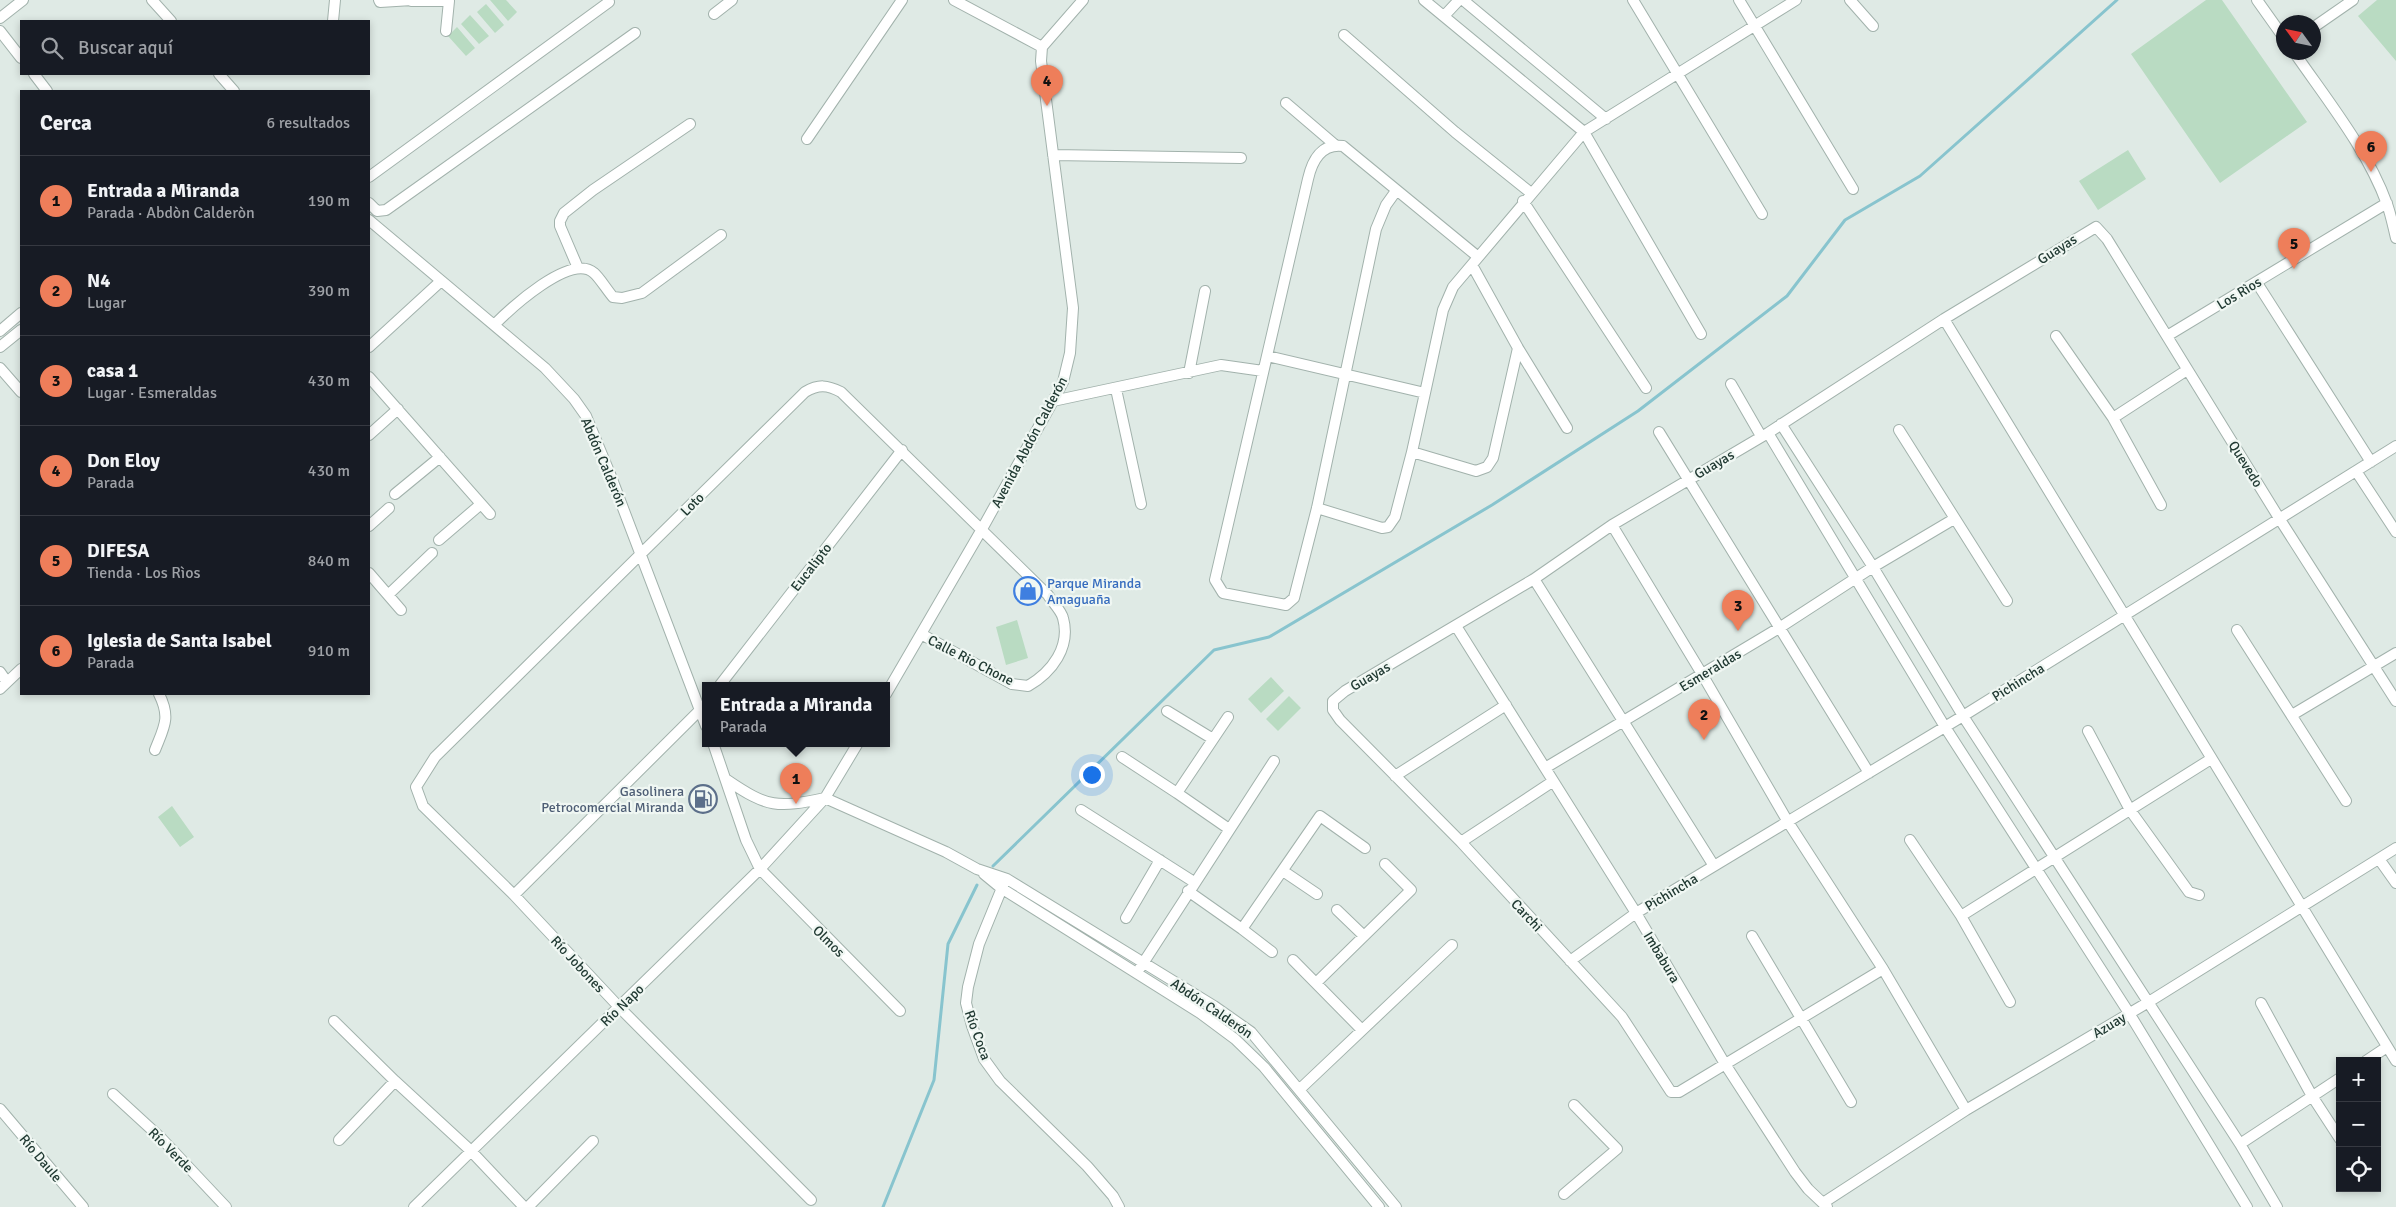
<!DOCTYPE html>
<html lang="es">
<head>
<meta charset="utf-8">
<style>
  :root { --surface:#171b24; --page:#20242c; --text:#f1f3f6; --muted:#9ea1a6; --line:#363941; --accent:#ee7e5a }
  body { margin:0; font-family:Signika,sans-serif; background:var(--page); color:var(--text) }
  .controls { position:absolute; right:15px; bottom:15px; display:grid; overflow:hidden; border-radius:0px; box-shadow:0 2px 8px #0003 }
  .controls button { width:45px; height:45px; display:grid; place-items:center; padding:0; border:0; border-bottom:1px solid var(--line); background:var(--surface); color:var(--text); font:25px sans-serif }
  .compass { position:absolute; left:2276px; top:15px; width:45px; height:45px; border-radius:50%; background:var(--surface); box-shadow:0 2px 8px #0003; rotate:303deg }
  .you { position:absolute; left:1091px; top:774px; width:18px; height:18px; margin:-12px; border:4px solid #fff; border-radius:50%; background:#1a73e8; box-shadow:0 0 0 8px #1a73e833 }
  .badge { display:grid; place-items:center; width:32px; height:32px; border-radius:50%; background:var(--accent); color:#111; font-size:16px; font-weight:700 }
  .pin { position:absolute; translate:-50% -41px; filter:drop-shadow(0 1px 2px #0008) }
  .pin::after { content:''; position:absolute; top:26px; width:18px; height:15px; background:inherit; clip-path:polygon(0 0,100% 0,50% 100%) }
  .popup { position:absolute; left:702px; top:682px; width:188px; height:65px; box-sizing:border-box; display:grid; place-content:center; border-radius:0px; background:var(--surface); filter:drop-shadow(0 1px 4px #0005); font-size:16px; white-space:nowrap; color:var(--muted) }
  .popup b { font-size:19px; color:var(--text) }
  .popup::after { content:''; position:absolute; left:50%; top:100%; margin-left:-10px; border:10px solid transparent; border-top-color:var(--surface) }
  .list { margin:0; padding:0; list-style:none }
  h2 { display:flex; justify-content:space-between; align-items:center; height:65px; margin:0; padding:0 20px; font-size:21px }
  h2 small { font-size:16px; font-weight:400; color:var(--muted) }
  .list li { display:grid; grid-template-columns:32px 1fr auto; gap:15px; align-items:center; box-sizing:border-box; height:90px; padding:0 20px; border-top:1px solid var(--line) }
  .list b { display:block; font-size:19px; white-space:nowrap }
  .list p { margin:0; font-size:16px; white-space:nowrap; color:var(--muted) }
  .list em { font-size:16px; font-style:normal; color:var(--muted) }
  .icon { flex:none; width:28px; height:28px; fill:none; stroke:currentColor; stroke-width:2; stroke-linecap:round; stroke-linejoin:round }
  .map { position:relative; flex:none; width:2396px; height:1207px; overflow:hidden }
  .search { position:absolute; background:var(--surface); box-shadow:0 2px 8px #0003; left:20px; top:20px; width:350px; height:55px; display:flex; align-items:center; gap:12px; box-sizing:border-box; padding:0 18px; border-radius:0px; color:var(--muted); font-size:19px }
  .panel { position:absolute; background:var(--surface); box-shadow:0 2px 8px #0003; left:20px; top:90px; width:350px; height:605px; border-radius:0px }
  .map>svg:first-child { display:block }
  .green { fill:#b9dbc2 }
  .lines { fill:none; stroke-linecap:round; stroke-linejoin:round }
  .stream { stroke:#88c4ce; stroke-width:3 }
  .minor-casing { stroke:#a2b2ac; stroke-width:12 }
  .minor { stroke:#fff; stroke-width:10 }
  .labels { text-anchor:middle; stroke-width:4.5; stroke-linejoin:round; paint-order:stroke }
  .street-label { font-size:14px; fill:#213a33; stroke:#f0f7f3 }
  .shop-label { font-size:14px; fill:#366cbe; stroke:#f0f7f3; text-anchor:start }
  .service-label { font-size:14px; fill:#4e5e75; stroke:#f0f7f3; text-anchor:end }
</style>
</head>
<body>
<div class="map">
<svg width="2396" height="1207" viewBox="0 0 2396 1207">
  <rect width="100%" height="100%" fill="#dfeae5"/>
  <!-- green -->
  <path class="green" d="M490,0h16l11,12 -9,9z
    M2206,0h16l85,122 -87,61 -89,-129z
    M2377,0h19v61l-38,-45z
    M486,4l18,21 -9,8 -18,-21z
    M470,15l19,21 -10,8 -18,-20z
    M457,27l18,21 -9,8 -18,-20z
    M2128,150l18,29 -48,31 -19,-29z
    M1017,620l11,38 -22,7 -10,-38z
    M1271,677l13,14 -23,22 -13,-14z
    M1289,696l12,12 -23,23 -12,-12z
    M172,806l22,31 -14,10 -22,-30z"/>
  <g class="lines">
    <!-- stream -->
    <path class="stream" d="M993,866l221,-216 55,-13 223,-132 146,-94 149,-115 58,-76 75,-44 197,-176
      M883,1207l51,-127 14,-136 29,-59"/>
    <defs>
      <path id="minor" d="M152,0l19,21
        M379,0l1,2 32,-2
        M954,0l88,47
        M1424,0l160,132 117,202
        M1463,0l143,119
        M1633,0l129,214
        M1739,0l114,189
        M1850,0l23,26
        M2257,0l27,38
        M411,1h38l-3,30
        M714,14l18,-14
        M1444,16l15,-16
        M0,18l23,-18
        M333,21l2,-21
        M2314,27l39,-27
        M0,31l21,27
        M1344,35l111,97 76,61
        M2294,52c33,48 73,97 93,152 4,11 6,22 9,34
        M34,74l13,17
        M219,74l15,17
        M1286,103l48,41
        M807,139l95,-139
        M1053,155l188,3
        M369,177l240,-175
        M1396,191l-10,14 -10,24 -59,279 -23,90 -8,7 -63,-12 -8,-13 93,-401c4,-18 13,-36 35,-33l134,110
        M1523,201l123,187
        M369,203l8,8 9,-1 249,-177
        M369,220l176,148 29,31 12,17 24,58 96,252
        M1472,265l46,83 49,80
        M578,268l-18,-42v-5l4,-8 29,-23 97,-66
        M2257,283l114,179
        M1944,319l452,742
        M494,325c16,-16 77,-73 100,-52 5,4 13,17 19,24l9,1 20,-5 79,-58
        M0,331l21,-18
        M2056,336l57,82 48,87
        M2167,336l220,-133
        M0,347l21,-17
        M369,347l72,-66
        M1267,356l158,37 -13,59 64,19 11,-4 6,-9 25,-110
        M0,368l21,24
        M1189,373l16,-82
        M369,377l121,137
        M1731,384l30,52
        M1116,389l25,115
        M1425,393l18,-83 10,-23 131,-155 212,-132
        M1053,401l168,-36 42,6
        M2113,418l74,-48
        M1781,424l92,143 90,149 277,428 37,63
        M1899,430l108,171
        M1659,432l210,341
        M1768,433l177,294 184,286 118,194
        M369,435l29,-26
        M2356,471l40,61
        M395,494l45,-37
        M1317,508l65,20 6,-1 7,-10 17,-65
        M1612,525l90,149 86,148 95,147 83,141
        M369,526l20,-18
        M439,540l42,-36
        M369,573l32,37
        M1534,579l180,287
        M388,595l44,-42
        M1456,626l180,287 89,151 70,108 13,17 19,18
        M2237,630l109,171
        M0,672l7,10
        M720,685l182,-235
        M0,689l21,-20
        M886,694l96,-165 71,-128 10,-19 7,-29 3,-45 -32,-247 1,-14 41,-47
        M1167,711l46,28
        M2292,715l104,-62
        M1228,717l-51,76 52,36
        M2088,731l42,79 59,82 10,3
        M713,743l33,97 14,29 140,142
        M155,750c9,-23 16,-32 4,-56
        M1122,757l55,36
        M1545,768l234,-140 94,-61 81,-48
        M1395,776l111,-71
        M727,780c41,28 50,28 98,18
        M825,798l121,54 31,17 30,10 207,127 37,26 145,175
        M1081,810l113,72
        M1910,840l51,76 49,86
        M1461,842l91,-60
        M2379,859l17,24
        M1283,871l34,23
        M984,874l17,14 199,125 35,26 29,28 115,140
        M1004,883l-25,61 -11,43 -2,16 6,23 12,33 16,22 87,85 26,30 6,11
        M1188,891l54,38 78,-113 45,32
        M514,895l192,-191
        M1337,910l27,26
        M1961,916l250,-157
        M1126,918l34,-58
        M1242,929l30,23
        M1752,936l99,166
        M1293,960l69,70
        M1570,961l66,-48 327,-197 433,-270
        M1140,968l134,-207
        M1883,969l-204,123h-8l-49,-75 -161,-175 -121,-122 -7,-10v-9l12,-10 189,-112 78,-54 156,-92 176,-114 152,-92 11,12 172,279 117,183
        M1316,983l95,-93 -26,-26
        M2261,1003l51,93 28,43
        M334,1021l61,60 75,69 54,57
        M2366,1061l21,-14
        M1300,1089l152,-144
        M113,1094l49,45 64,68
        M0,1109l83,98
        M339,1140l56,-59
        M2240,1144l100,-66
        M1564,1194l53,-45 -43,-44
        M811,1200l-191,-192 -106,-113 -91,-89 -7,-19 19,-30 370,-365c14,-8 22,-7 36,0l207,203c4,7 13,15 15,23 8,29 -11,54 -35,68l-16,-2 -91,-50
        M1823,1203l143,-93 181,-107 249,-155
        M414,1207l346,-338 65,-71 33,-55
        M528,1207l65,-66"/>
    </defs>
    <!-- minor casing -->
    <use href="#minor" class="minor-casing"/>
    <!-- minor -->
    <use href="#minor" class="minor"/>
  </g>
  <!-- icons -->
  <defs>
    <symbol id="shop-ring" viewBox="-11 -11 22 22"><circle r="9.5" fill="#f0f7f3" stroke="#3f7fe0" stroke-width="1.5"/><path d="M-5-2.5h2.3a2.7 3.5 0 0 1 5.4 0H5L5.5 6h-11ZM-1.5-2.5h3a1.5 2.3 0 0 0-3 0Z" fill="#3f7fe0"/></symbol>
    <symbol id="fuel-ring" viewBox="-11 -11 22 22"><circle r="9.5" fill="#f0f7f3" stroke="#5c6f8a" stroke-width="1.5"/><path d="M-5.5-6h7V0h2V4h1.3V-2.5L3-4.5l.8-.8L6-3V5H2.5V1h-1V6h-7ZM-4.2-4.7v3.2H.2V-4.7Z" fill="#5c6f8a"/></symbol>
  </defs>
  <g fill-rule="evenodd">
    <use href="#shop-ring" x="1012" y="575" width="32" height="32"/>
    <use href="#fuel-ring" x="687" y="783" width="32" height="32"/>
  </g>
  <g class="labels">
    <!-- street labels -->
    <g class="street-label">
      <text transform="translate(2057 249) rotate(-32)" y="5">Guayas</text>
      <text transform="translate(2239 293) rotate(-31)" y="5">Los Rìos</text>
      <text transform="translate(1029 442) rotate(-62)" y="5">Avenida Abdón Calderón</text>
      <text transform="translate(604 462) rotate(67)" y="5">Abdón Calderón</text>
      <text transform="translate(1714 464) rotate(-30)" y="5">Guayas</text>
      <text transform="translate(2246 464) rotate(58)" y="5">Quevedo</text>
      <text transform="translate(692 504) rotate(-45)" y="5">Loto</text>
      <text transform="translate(811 567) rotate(-52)" y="5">Eucalipto</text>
      <text transform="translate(971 660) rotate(27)" y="5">Calle Rio Chone</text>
      <text transform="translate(1710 670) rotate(-31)" y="5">Esmeraldas</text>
      <text transform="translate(1370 676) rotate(-30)" y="5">Guayas</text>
      <text transform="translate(2018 682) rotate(-32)" y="5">Pichincha</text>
      <text transform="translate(1671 892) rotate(-31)" y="5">Pichincha</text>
      <text transform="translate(1527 915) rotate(47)" y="5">Carchi</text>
      <text transform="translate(829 941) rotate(45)" y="5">Olmos</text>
      <text transform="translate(1662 957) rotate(59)" y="5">Imbabura</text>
      <text transform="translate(578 964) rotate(47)" y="5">Río Jobones</text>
      <text transform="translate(622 1005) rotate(-44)" y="5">Río Napo</text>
      <text transform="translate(1212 1008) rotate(34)" y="5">Abdón Calderón</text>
      <text transform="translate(2109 1025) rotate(-31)" y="5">Azuay</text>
      <text transform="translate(978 1035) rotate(70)" y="5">Río Coca</text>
      <text transform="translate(171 1150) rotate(45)" y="5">Río Verde</text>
      <text transform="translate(41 1158) rotate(50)" y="5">Río Daule</text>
    </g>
    <!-- shop labels -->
    <g class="shop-label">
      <text x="1047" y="588">Parque Miranda<tspan x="1047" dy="16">Amaguaña</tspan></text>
    </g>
    <!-- service labels -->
    <g class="service-label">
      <text x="684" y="796">Gasolinera<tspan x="684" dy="16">Petrocomercial Miranda</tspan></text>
    </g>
  </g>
</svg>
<div class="controls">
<button>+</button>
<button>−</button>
<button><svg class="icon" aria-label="locate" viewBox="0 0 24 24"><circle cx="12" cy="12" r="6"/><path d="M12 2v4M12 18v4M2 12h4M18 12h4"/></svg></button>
</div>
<svg class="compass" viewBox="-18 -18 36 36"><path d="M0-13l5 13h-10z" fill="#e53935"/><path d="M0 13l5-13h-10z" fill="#9ea1a6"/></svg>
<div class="you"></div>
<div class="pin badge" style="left:796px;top:804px">1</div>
<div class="popup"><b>Entrada a Miranda</b>Parada</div>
<div class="pin badge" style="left:1704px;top:740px">2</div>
<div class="pin badge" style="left:1738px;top:631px">3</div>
<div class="pin badge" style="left:1047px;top:106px">4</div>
<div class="pin badge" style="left:2294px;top:269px">5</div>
<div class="pin badge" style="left:2371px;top:172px">6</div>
<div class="search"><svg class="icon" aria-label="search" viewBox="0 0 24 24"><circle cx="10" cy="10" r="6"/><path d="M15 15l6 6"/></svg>Buscar aquí</div>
<section class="panel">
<h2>Cerca<small>6 resultados</small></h2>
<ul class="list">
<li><span class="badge">1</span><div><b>Entrada a Miranda</b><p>Parada · Abdòn Calderòn</p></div><em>190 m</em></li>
<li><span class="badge">2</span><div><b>N4</b><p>Lugar</p></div><em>390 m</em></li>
<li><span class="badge">3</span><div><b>casa 1</b><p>Lugar · Esmeraldas</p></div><em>430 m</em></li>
<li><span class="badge">4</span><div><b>Don Eloy</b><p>Parada</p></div><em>430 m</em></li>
<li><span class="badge">5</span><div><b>DIFESA</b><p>Tienda · Los Rìos</p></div><em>840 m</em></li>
<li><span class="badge">6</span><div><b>Iglesia de Santa Isabel</b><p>Parada</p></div><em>910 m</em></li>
</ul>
</section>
</div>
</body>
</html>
